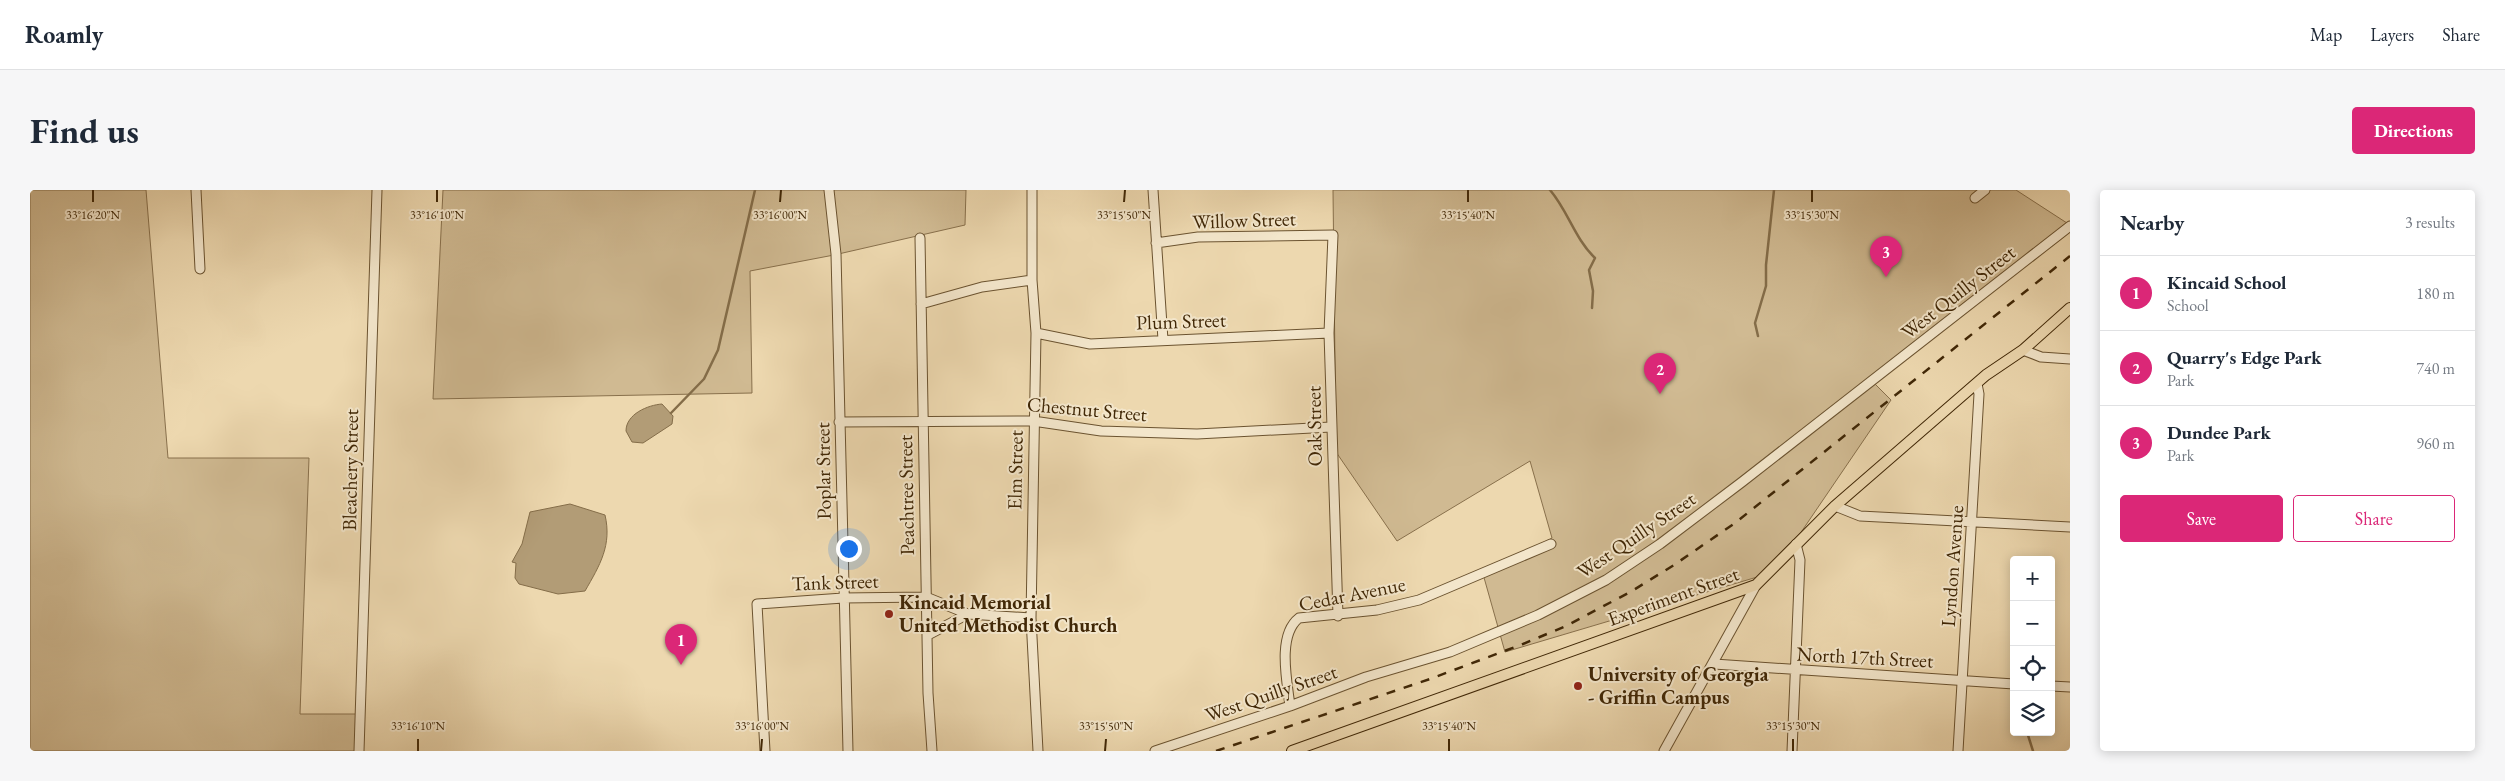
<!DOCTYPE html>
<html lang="en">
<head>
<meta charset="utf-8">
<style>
  :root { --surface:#fff; --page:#f6f6f7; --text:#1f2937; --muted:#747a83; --line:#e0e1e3; --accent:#db2777 }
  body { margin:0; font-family:"EB Garamond",serif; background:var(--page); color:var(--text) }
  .controls { position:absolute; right:15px; bottom:15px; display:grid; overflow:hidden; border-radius:5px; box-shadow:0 2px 12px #0003 }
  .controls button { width:45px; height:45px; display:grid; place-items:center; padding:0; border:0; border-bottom:1px solid var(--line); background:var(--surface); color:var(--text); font:25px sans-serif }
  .you { position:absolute; left:818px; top:358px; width:18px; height:18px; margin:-12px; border:4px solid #fff; border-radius:50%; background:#1a73e8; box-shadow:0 0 0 8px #1a73e833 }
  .badge { display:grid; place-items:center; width:32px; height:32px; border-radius:50%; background:var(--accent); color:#fff; font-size:16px; font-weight:700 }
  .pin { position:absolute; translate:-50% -41px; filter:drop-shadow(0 1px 2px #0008) }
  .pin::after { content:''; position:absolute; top:26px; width:18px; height:15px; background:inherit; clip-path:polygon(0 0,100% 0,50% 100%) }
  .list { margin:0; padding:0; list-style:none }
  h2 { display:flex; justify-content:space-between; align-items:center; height:65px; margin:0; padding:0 20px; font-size:21px }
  h2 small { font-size:16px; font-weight:400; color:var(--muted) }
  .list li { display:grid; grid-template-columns:32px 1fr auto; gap:15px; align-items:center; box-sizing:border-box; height:75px; padding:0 20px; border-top:1px solid var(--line) }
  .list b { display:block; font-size:19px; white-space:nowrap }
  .list p { margin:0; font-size:16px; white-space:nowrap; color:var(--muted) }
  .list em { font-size:16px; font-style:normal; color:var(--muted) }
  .actions { display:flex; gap:10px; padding:15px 20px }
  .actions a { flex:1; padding:11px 0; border:1px solid var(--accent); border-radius:5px; text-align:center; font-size:18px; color:var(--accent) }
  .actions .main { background:var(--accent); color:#fff }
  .icon { flex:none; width:28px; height:28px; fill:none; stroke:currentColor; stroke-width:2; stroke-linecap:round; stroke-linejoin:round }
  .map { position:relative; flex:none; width:2040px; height:561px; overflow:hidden; border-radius:5px }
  header { display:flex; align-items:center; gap:30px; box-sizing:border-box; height:70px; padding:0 25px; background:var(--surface); border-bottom:1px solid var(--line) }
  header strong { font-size:24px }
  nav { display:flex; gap:28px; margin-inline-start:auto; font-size:18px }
  .intro { display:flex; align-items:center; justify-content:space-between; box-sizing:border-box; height:120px; padding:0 30px }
  h1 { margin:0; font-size:35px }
  .button { padding:12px 22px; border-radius:5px; background:var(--accent); color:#fff; font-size:18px; font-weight:700 }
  main { display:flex; gap:30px; padding:0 30px }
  aside { flex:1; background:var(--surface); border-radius:5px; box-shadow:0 2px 12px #0003 }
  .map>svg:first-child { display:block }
  .green { fill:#d0ba92; stroke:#88704c }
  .water { fill:#b29c76; stroke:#846d49 }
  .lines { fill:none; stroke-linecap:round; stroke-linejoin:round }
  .stream { stroke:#846d49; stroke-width:2.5 }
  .minor-casing { stroke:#6b5330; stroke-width:11 }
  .major-casing { stroke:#402706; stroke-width:12 }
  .minor { stroke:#f3e6cb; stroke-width:9 }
  .major { stroke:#edd8af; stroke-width:10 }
  .rail { stroke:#402706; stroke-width:2.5; stroke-dasharray:9 9; stroke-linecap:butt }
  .ticks { fill:none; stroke:#402706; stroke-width:2 }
  .poi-dot { fill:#8f2418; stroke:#f3e6cb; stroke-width:2 }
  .labels { text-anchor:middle; stroke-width:4; stroke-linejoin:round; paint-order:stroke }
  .street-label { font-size:20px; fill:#402706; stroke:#f3e6cb }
  .poi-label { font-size:20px; font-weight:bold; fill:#402706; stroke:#f3e6cb; text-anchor:start }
  .ticks-label { font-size:12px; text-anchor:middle; fill:#402706; stroke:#f3e6cb; stroke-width:4; stroke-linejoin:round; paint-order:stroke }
</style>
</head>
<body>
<header>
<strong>Roamly</strong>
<nav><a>Map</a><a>Layers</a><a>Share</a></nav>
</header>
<div class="intro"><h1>Find us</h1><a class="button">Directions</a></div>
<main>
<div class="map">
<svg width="2040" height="561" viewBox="0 0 2040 561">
  <rect width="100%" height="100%" fill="#edd8af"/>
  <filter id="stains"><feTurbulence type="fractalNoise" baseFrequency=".004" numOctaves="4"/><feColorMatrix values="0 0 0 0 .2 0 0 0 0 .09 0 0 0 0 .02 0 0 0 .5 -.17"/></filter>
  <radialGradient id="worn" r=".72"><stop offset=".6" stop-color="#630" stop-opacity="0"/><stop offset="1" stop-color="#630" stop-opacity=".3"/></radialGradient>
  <!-- green -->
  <path class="green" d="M0,0h116l22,268h141l-9,256h60l-1,37h-329z
    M413,0h523l-1,35 -131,30 -84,16 2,122 -319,6z
    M1303,0h683l54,35 -198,156 19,19 -117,172 -269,80 -22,-78 69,-36 -22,-77 -133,80 -61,-89z"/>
  <!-- water -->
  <path class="water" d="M632,214l11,12 -1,8 -29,19 -11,-1 -6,-11c0,-17 22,-26 36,-27z
    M540,314l35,11c7,30 -5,50 -20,76l-27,3 -39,-10 -4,-6 1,-15 -4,-1 10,-18 8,-32z"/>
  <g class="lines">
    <!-- stream -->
    <path class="stream" d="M1520,0c18,21 25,49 45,68l-6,12 4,21 -1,17
      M1728,146l-3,-13 11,-37v-21l8,-75
      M641,223l33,-34 14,-29 37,-160
      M1997,542l6,19"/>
    <defs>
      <path id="minor" d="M166,0l4,79
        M799,0l7,64 12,497
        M1002,0v90l4,53 -5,285 7,133
        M1123,0l10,150
        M1945,8l10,-8
        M890,48l8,455 4,58
        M1126,53l42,-6 135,-2 -4,98 9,283
        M891,114l61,-17 50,-7
        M1006,143l54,11 239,-11
        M1993,160l18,7 29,2
        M809,232l194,-1 68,10 96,3 134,-7
        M1805,316l25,10 210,11
        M898,445l40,-21
        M1684,474l300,20
        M2021,496l19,1
        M1260,516c-3,-25 -13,-71 9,-88l78,-8 42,-10 132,-56
        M329,561l18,-561
        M735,561l-8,-147 86,-6 83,-1 42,17 63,4
        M1125,561l135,-45 76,-29 84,-25 88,-37 68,-35 54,-36 82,-62 328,-256
        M1634,561l92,-166
        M1762,561l8,-191 -4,-16
        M1928,561l21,-357 -2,-10"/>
      <path id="major" d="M1262,561l464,-166 79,-79 151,-131 37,-25 47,-42"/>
    </defs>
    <!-- minor casing -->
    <use href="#minor" class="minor-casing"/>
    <!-- major casing -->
    <use href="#major" class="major-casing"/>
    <!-- minor -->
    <use href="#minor" class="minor"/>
    <!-- major -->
    <use href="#major" class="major"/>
    <!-- rail -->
    <path class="rail" d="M1186,561l214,-72 93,-35 43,-18 66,-35 42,-26 61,-42 335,-267"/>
  </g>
  <!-- ticks -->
  <path class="ticks" d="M63,12v-12M407,12v-12M750,12l1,-12M1094,12l1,-12M1438,12v-12M1782,12v-12M388,561v-12M731,561l1,-12M1075,561l1,-12M1419,561v-12M1763,561v-12"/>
  <!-- markers -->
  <g class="poi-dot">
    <circle cx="859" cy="424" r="5"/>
    <circle cx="1548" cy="496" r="5"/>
  </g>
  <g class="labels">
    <!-- street labels -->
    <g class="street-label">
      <text transform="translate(1214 30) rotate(-2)" y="7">Willow Street</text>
      <text transform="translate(1928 102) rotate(-38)" y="7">West Quilly Street</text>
      <text transform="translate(1151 131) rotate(-2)" y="7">Plum Street</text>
      <text transform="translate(1057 219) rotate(5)" y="7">Chestnut Street</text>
      <text transform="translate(1284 236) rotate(-91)" y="7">Oak Street</text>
      <text transform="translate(320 280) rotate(-89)" y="7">Bleachery Street</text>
      <text transform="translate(985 280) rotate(-89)" y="7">Elm Street</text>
      <text transform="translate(793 281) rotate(-91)" y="7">Poplar Street</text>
      <text transform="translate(876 305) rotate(-91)" y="7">Peachtree Street</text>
      <text transform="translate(1606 345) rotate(-34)" y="7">West Quilly Street</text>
      <text transform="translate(1922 376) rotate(-86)" y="7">Lyndon Avenue</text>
      <text transform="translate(805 392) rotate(-2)" y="7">Tank Street</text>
      <text transform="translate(1322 404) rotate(-11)" y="7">Cedar Avenue</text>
      <text transform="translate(1643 406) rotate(-20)" y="7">Experiment Street</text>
      <text transform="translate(1835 467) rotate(3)" y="7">North 17th Street</text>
      <text transform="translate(1241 503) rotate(-19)" y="7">West Quilly Street</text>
    </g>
    <!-- poi labels -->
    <g class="poi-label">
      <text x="869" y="419">Kincaid Memorial<tspan x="869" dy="23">United Methodist Church</tspan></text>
      <text x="1558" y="491">University of Georgia<tspan x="1558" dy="23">- Griffin Campus</tspan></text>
    </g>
  </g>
  <g class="ticks-label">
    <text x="63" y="29">33°16'20"N</text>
    <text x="407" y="29">33°16'10"N</text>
    <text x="750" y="29">33°16'00"N</text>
    <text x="1094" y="29">33°15'50"N</text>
    <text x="1438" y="29">33°15'40"N</text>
    <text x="1782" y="29">33°15'30"N</text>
    <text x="388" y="540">33°16'10"N</text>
    <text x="732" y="540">33°16'00"N</text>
    <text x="1076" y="540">33°15'50"N</text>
    <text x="1419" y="540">33°15'40"N</text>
    <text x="1763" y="540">33°15'30"N</text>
  </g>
  <rect width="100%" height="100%" filter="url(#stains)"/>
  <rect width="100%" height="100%" fill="url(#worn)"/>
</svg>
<div class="controls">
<button>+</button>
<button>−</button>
<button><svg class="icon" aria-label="locate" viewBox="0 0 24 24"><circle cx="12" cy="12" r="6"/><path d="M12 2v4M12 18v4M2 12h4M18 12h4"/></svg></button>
<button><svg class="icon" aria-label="layers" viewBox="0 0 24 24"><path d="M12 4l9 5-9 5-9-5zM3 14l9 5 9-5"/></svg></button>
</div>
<div class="you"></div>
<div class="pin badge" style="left:651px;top:475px">1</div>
<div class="pin badge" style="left:1630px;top:204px">2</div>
<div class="pin badge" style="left:1856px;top:87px">3</div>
</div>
<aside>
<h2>Nearby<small>3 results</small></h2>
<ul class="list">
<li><span class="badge">1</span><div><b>Kincaid School</b><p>School</p></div><em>180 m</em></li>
<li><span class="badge">2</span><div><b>Quarry's Edge Park</b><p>Park</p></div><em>740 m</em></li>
<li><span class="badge">3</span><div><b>Dundee Park</b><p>Park</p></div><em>960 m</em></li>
</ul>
<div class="actions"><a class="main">Save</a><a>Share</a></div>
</aside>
</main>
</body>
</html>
